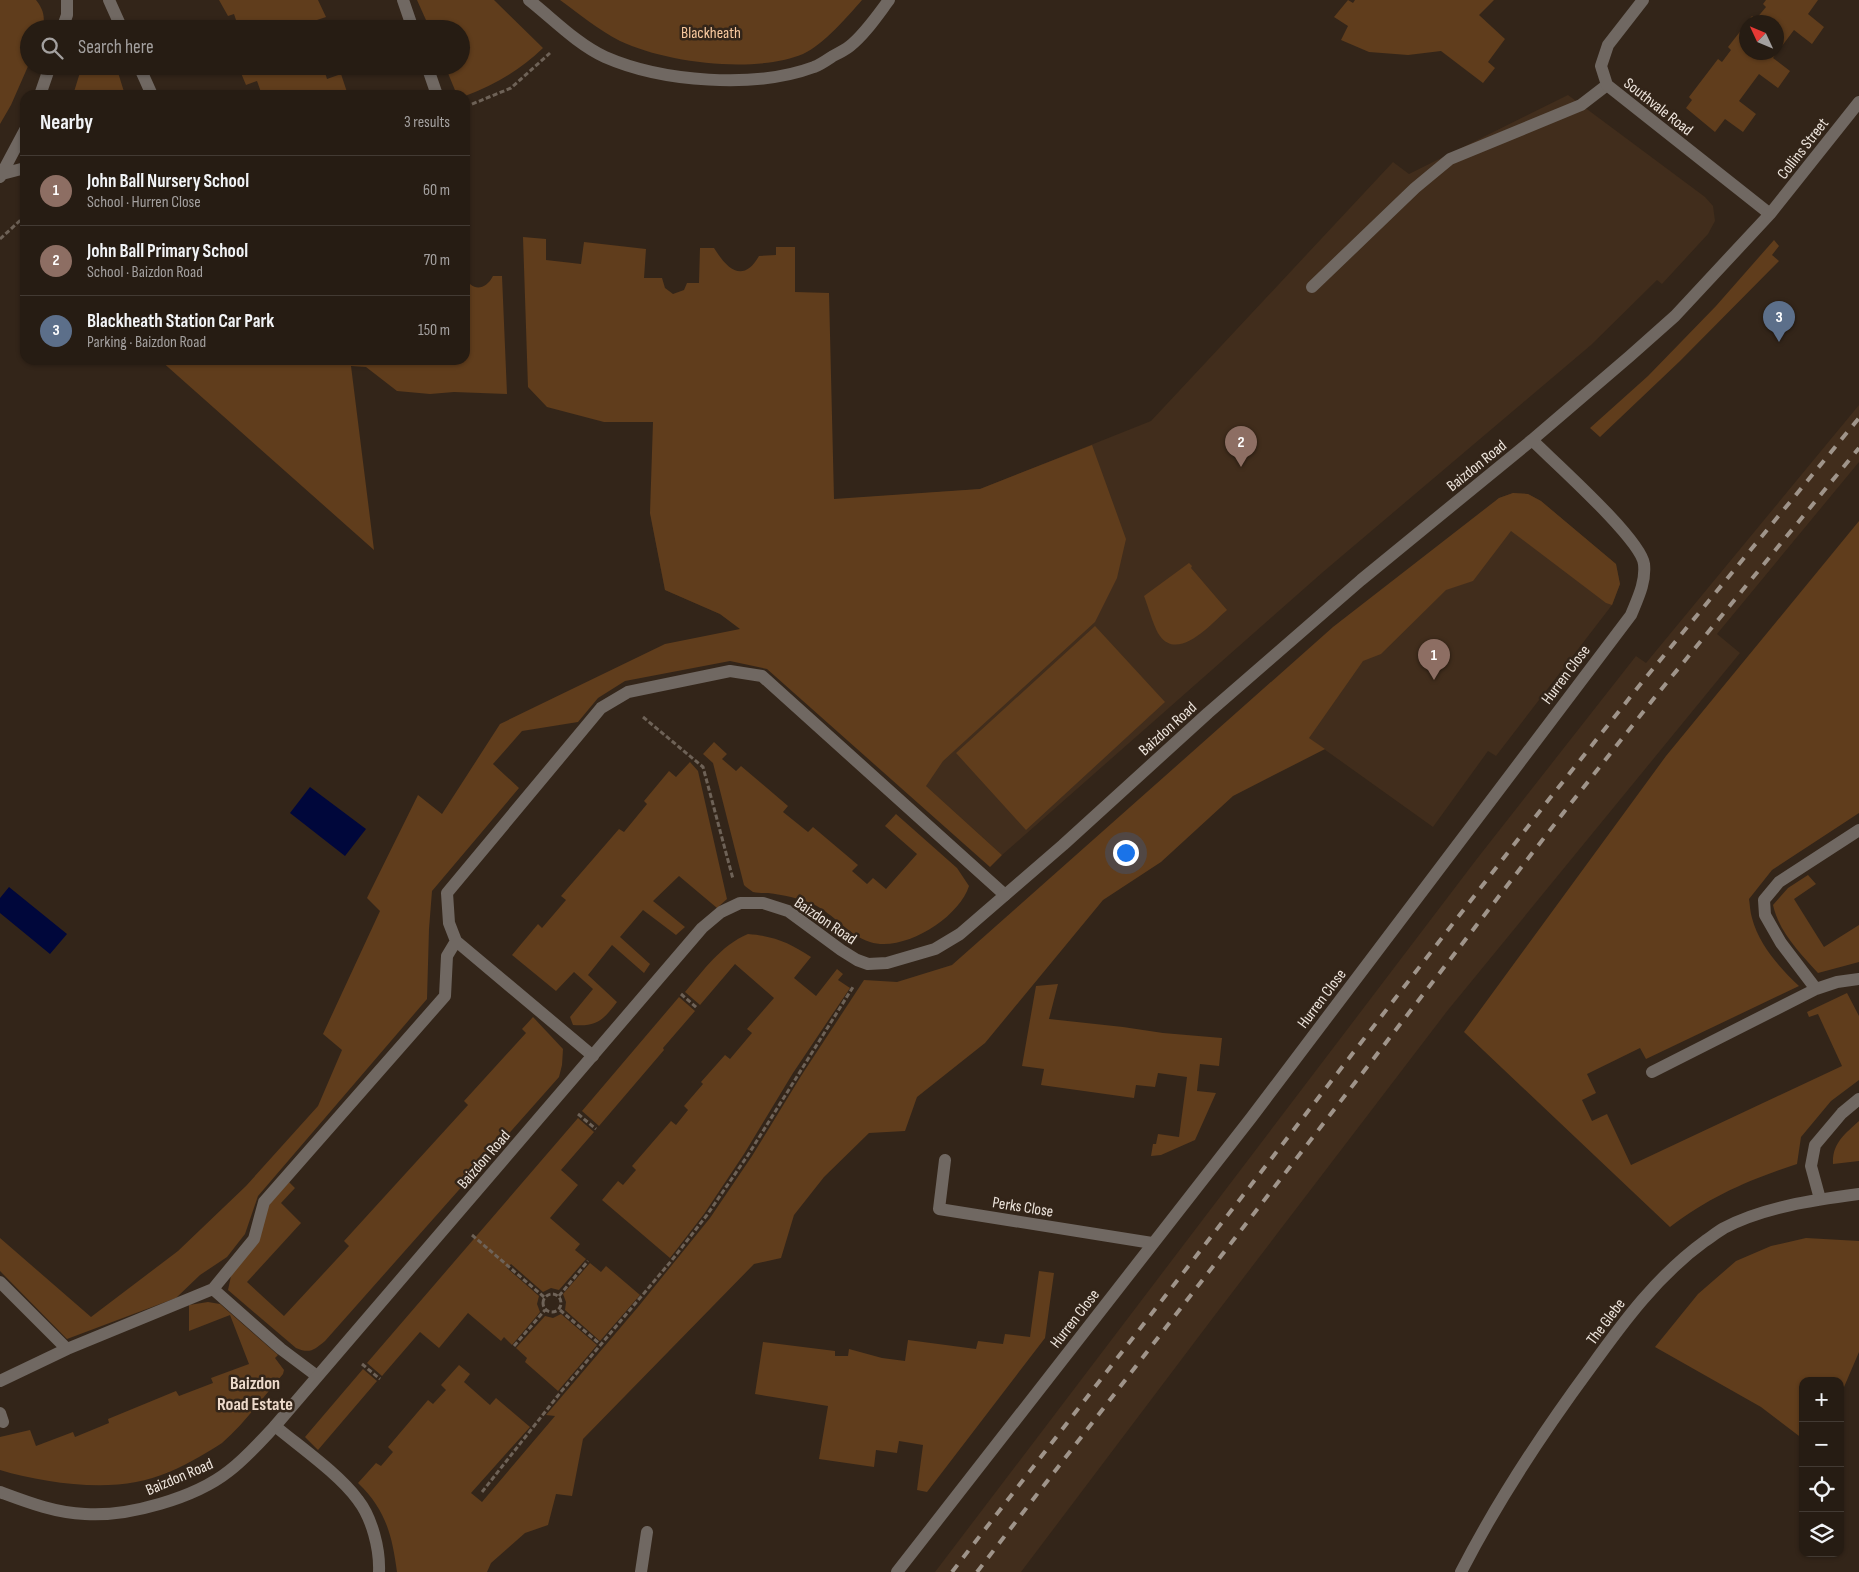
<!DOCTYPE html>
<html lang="en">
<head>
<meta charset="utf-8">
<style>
  :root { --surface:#261c13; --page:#322921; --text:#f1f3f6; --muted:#a4a1a0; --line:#423a33; --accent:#f49aa0 }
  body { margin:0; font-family:"Sofia Sans Condensed",sans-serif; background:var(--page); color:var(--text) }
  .controls { position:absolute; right:15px; bottom:15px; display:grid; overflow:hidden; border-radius:10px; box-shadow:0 1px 4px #0004 }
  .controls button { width:45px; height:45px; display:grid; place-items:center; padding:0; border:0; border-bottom:1px solid var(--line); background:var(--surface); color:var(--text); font:25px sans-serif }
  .compass { position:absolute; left:1739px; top:15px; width:45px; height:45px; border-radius:50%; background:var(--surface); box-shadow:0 1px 4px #0004; rotate:314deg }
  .you { position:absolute; left:1125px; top:852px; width:18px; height:18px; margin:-12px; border:4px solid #fff; border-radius:50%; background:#1a73e8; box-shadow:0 0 0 8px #1a73e833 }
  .badge { display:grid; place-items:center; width:32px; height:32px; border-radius:50%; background:var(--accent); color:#fff; font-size:16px; font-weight:700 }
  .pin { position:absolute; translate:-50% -41px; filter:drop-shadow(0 1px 2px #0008) }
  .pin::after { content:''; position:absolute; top:26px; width:18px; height:15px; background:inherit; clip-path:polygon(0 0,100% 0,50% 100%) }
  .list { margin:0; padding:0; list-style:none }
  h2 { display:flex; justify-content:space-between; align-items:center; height:65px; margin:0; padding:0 20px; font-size:21px }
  h2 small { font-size:16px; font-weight:400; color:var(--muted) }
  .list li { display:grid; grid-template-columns:32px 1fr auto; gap:15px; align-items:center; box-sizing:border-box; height:70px; padding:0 20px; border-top:1px solid var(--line) }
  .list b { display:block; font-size:19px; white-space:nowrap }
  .list p { margin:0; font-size:16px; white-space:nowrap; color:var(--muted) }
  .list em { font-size:16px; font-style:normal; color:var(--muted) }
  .icon { flex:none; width:28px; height:28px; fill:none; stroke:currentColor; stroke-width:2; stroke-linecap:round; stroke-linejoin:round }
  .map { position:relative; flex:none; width:1859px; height:1572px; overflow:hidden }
  .search { position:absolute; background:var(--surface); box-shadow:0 1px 4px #0004; left:20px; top:20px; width:450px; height:55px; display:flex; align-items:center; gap:12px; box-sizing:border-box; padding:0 18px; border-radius:28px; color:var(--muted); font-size:19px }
  .panel { position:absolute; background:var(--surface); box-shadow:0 1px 4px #0004; left:20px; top:90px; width:450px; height:275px; border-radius:15px }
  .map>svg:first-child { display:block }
  .built { fill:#412d1c }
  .green { fill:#603d1c }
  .water { fill:#00073b }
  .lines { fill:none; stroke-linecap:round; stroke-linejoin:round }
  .path { stroke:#6e6257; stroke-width:3; stroke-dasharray:5 2.5; stroke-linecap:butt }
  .lane { stroke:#706862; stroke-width:12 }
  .street { stroke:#706862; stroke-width:12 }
  .rail { stroke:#9f948a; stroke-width:4; stroke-dasharray:9 9; stroke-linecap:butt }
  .labels { text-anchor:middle; stroke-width:5; stroke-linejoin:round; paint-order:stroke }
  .park-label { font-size:16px; fill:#facaa0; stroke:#332519 }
  .street-label { font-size:16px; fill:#eee5dd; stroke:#332519 }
  .neighbourhood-label { font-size:18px; font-weight:bold; fill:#eddacb; stroke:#332519 }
</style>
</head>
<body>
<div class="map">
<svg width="1859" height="1572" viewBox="0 0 1859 1572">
  <rect width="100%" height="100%" fill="#332519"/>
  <!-- built -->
  <path class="built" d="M1568,95l137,102 8,9 2,15 -7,13 -46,50 -5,-4 -66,65 -268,227 -321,283 -179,-162 -54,-45 -49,-34 -55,-24 -15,-77 330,-24 171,-68 242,-259 16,12z
    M1859,405v57l-142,172 23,19 -292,357 -236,309 -191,253h-86l541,-712 160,-204 10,7z
    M1513,493l15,1 13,7 75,63 4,20 -8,21 -116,151 -8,-5 -55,76 -158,-113 224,-216z"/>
  <!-- green -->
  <path class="green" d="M0,0h36c7,9 10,17 6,29h-13v35l-18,41 -11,19z
    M219,0h99l8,17 -12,4 2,8h-77l-5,-15 -6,2z
    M417,0h77l49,48c-23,22 -48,37 -78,48v-1h-8l-12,-29h16v-37h-31z
    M560,0h302c-14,16 -39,45 -59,54 -49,20 -136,9 -183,-13 -21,-11 -41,-27 -60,-41z
    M1348,0l5,3 2,-3h139l-15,15 26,24 -17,23 7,6 -12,15 -42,-32 -33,4 -39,-3 -28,-12 7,-14 -14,-9z
    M1766,0h52l-10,14 16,13 -12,17 -18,-14 -21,28 17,13 -12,17 -19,-14 -20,27 17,13 -13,18 -18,-13 -10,13 -29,-24 6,-8 -3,-3 29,-38 4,3 9,-12 -3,-3 18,-23v28h30v-30h-29l5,-6 4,3 10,-12 -3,-3z
    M82,66h34l9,29h-52z
    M238,66h85l4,13 14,-5 7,21h-86l-5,-14 -11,4z
    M523,237l23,2v21l35,4 3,-22 62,7 -2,29h18l3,10 8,6 11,-4 3,-7h12l1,-35h14c13,21 29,36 45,8l17,-1v-8h19v45l34,1 5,206 146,-10 112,-44 34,94 -9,39 -22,44 -152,139 -17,25 76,69 -12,12 -223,-198 -37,-8 -105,20 -27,17 -20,24 -56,9 -29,33 26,24 -87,103 -3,38 -2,70 -169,197 -13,38 -18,23 -27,18 -24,23 -109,41 -67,-68v-33l91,79 87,-66 68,-65 72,-80 24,-56 -19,-16 57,-123 -13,-13 51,-103 24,19 58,-90 165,-80 75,-15 -20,-15 -55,-24 -15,-77 3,-91h-49l-57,-15 -19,-20z
    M1774,240l5,6 -7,9 7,6 -99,100 -80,76 -10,-9 58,-52 68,-70z
    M493,276h9l5,118 -53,-2 -24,2 -33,-3 -31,-24 -15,-1 23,184 -214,-190h305v-83c7,15 21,13 28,-1z
    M1513,493l15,1 13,7 75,63 4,20 -8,21 -6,-2 -95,-72 -38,50 -27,9 -65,64 -18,7 -54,77 16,11 -92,47 -72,66 -58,38 -118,143 -68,54 -12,34 -36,2 -45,44 -30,38 -13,43 -27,6 -171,175 -11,57 -16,-2 -8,31 -23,8 -34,30 -4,9h-90c-5,-37 -11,-62 -39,-89l18,-20 5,3 12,-14 -5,-5 40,-47 5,4 13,-14 -5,-5 18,-20 11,9 -6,8 26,23 6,-7 34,29 -59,66 11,9 73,-86 -9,-1 92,-108 72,-89 42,-62 49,-80 63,-96 33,2 55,-17 381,-338 166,-129z
    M1859,521v292l-87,57 -23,29c1,6 1,13 3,19 7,27 28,50 47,68l-153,73 -6,-11 -53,26 9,19 -14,7 10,21 15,-7 24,51 211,-99 -24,-52 -9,3 -2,-5 40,-19 12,23v64l-28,21 -30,36 -4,27c-48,16 -86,32 -127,63l-206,-195 202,-276z
    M1189,563l3,3 -1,2 36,42c-14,12 -48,52 -67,26 -6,-8 -12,-30 -16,-40z
    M1095,626l70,76 -139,128 -70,-77z
    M714,742l13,12 -5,5 14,12 5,-5 47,40 -5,6 25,20 5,-5 45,38 -6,6 15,13 6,-6 13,11 31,-35 -32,-28 11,-12 61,54 12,18c-10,32 -66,67 -99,56 -22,-7 -36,-28 -57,-38 -14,-6 -30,-9 -45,-11 -4,0 -10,0 -15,-1 -3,-2 -7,-5 -9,-7l-31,-122 -10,-9z
    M690,762l8,9 29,128 -10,9 -38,-32 -26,25 32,26 -9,8 -33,-25 -23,27 30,27 -6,9 -32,-28 -24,30 29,27c-14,18 -20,25 -44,23l-3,-8 23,-28 -19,-17 -18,19 -44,-36 26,-31 4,4 24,-28 -5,-4 58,-67 5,3 23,-28 -3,-3 25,-30 7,6z
    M1808,875l8,9 -22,15 30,48 35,-22v37l-41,11c-18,-20 -39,-41 -45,-68l15,-17z
    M748,934c26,2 42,9 63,23l-17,21 22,18 21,-27 6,5 -5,6 12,8 -57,85 -49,81 -40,60 -34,44 -68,-58 16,-19 5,4 13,-15 -4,-4 39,-45 5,4 12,-15 -4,-4 19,-22 -2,-2 24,-27 5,4 22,-26 -5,-4 27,-31 -39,-34 -35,41 -15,-13c18,-21 36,-47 63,-58z
    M1058,984l-9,35 74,8 40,6 59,5 -3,28 -19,-2 -3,27 19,2 -21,47 -34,15 -10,1 2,-12h3l2,-10 21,3 8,-60 -29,-4 -3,14 -19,-2 -2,13 -93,-13 3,-16 -22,-3 14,-80z
    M679,997l16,14 -32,37 1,2 -65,76 -17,-15z
    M533,1017l30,32 -1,16 -3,12 -234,264c-11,9 -15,13 -29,7l-68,-58 3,-14 39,-73 19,-21 6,6 -14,15 20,20 -54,59 37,34 65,-70 -5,-5 124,-136 -4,-4 62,-68 -4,-4z
    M578,1118l16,14 -33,38 17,15 -28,33 30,26 -5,6 11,9 -27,31 -8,-2 -8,4 -32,-28 -4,4 32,28 -2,8 3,8 -28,33 -8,-8 -3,4 -33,-28 -29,35 -19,-16 -38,44 -15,-13z
    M1859,1121v40l-26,3c-1,-21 12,-30 26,-43z
    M1806,1238l53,3v111l-15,35 -4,14v-20h-37v58l-42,-32 -106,-60 43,-53 38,-33 35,-15z
    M590,1263l11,9 5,-6 34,29 -40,46 -35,-31 1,-8 -3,-8z
    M1039,1271l15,2 -9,65 -118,154 -10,-2 6,-45 -24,-4 -2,12 -21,-3 -2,17 -55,-8 9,-53 -73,-12 8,-52 72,9v5h13l1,-7 33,9 23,3 3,-21 68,9 2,-8 25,3 2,-10 25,3z
    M208,1302l12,2 58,51 -3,3 9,12 -1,4c-20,23 -38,49 -61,69 -7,5 -15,9 -23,14 -19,11 -41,21 -63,25 -41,8 -96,0 -136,-12v-33l30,-7 6,16 37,-14 2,5 34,-14 -1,-4 68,-28 3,5 34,-13 -2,-5 38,-14 -19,-49 -41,16v-26z
    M561,1314l36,31 -39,46 -33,-29 2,-4 -11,-10 29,-32 8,2z
    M363,1369l14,12 -59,69 -13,-13z"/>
  <!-- water -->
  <path class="water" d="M310,787l56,42 -21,27 -55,-43z
    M9,887l58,47 -17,20 -50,-41v-15z"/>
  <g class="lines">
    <!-- path -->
    <path class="path" d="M465,107l46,-19 39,-35
      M0,239l25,-23
      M643,717l60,50 30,112
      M681,994l16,14
      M578,1114l18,15
      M472,1235l72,62
      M543 1303a9 9 0 1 1 18 0a9 9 0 1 1-18 0Z
      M559,1296l29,-35
      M560,1310l41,35
      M514,1346l31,-36
      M362,1364l18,15
      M482,1492l78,-99 112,-133 35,-45 41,-60 105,-168"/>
    <!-- lane -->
    <path class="lane" d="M1312,287l103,-99 35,-29 131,-54 26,-20
      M1859,830l-80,52 -15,18 1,15 16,28 35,46 21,-7 22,-3
      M593,1056l-137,-115 -7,-18 -2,-30 154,-185 27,-16 102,-21 32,5 243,219
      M1652,1072l164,-83
      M1820,1199l-9,-33 4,-21 27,-32 17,-14
      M0,1282l67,67 146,-60 68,60 36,27
      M213,1289l41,-50 10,-37 181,-206 2,-40 9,-15
      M0,1381l67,-32
      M0,1413l3,9
      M275,1426c25,21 64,48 83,74 14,18 22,49 21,72"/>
    <!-- street -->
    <path class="street" d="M109,0l13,29
      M403,0l10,29
      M529,0c24,19 48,44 76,57 57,25 150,32 209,10 6,-2 13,-7 19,-11 6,-3 12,-6 17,-10 15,-12 27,-30 39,-46
      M1643,0l-35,45 -7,21 6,19 163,129
      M62,29l5,-14v-15
      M139,66l13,29
      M427,66l10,29
      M40,95l10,-29
      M2,174l23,-6
      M0,177l25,-47
      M945,1160l-6,49 213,34
      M0,1492c27,10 55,21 85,22 43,3 110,-16 144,-43 17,-13 31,-29 46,-45l427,-498 19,-16 19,-9h23l25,8 53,39 16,10 11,4 19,-1 48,-14 25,-15 103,-89 145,-132 153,-133 171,-140 98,-84 45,-40 95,-102 89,-112
      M641,1572l6,-40
      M897,1572l354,-454 380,-503c7,-17 15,-33 13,-51 -3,-25 -91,-103 -112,-124
      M1461,1572c37,-72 82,-140 130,-205 33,-46 67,-92 114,-126 6,-4 12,-9 19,-13 40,-21 90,-28 135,-34"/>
    <!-- rail -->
    <path class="rail" d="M952,1572l598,-774 93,-117 216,-263
      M977,1572l587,-760 91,-115 204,-249"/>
  </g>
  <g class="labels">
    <!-- park labels -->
    <g class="park-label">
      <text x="711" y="38">Blackheath</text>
    </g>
    <!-- street labels -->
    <g class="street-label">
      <text transform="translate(1659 106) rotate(38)" y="6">Southvale Road</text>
      <text transform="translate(1802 148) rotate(-52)" y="6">Collins Street</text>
      <text transform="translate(1476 465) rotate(-39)" y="6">Baizdon Road</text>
      <text transform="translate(1565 674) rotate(-53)" y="6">Hurren Close</text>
      <text transform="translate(1167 728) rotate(-42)" y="6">Baizdon Road</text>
      <text transform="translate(826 920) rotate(34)" y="6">Baizdon Road</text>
      <text transform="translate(1321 998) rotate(-53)" y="6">Hurren Close</text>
      <text transform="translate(483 1159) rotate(-49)" y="6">Baizdon Road</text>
      <text transform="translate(1023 1206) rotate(9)" y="6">Perks Close</text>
      <text transform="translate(1074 1318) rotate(-52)" y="6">Hurren Close</text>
      <text transform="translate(1605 1321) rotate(-53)" y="6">The Glebe</text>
      <text transform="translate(179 1476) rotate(-23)" y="6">Baizdon Road</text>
    </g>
    <!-- neighbourhood labels -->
    <g class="neighbourhood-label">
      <text x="255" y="1389">Baizdon<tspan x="255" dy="21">Road Estate</tspan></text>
    </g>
  </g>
</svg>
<div class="controls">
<button>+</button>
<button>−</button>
<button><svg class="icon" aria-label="locate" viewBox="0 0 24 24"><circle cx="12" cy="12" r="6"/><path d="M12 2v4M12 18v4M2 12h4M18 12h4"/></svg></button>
<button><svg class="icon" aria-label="layers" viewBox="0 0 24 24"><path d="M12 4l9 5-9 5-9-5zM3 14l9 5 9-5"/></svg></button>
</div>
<svg class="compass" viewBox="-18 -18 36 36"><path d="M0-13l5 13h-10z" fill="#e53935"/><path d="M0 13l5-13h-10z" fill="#a4a1a0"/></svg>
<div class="you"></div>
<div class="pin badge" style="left:1434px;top:680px;background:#8d6e63">1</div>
<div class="pin badge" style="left:1241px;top:467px;background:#8d6e63">2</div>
<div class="pin badge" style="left:1779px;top:342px;background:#5c6f8a">3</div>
<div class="search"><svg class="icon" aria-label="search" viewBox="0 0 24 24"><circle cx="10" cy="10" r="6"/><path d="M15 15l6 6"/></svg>Search here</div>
<section class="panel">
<h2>Nearby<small>3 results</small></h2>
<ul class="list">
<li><span class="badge" style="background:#8d6e63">1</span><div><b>John Ball Nursery School</b><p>School · Hurren Close</p></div><em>60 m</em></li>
<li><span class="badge" style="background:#8d6e63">2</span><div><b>John Ball Primary School</b><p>School · Baizdon Road</p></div><em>70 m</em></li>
<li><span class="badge" style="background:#5c6f8a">3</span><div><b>Blackheath Station Car Park</b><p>Parking · Baizdon Road</p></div><em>150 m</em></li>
</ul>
</section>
</div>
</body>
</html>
